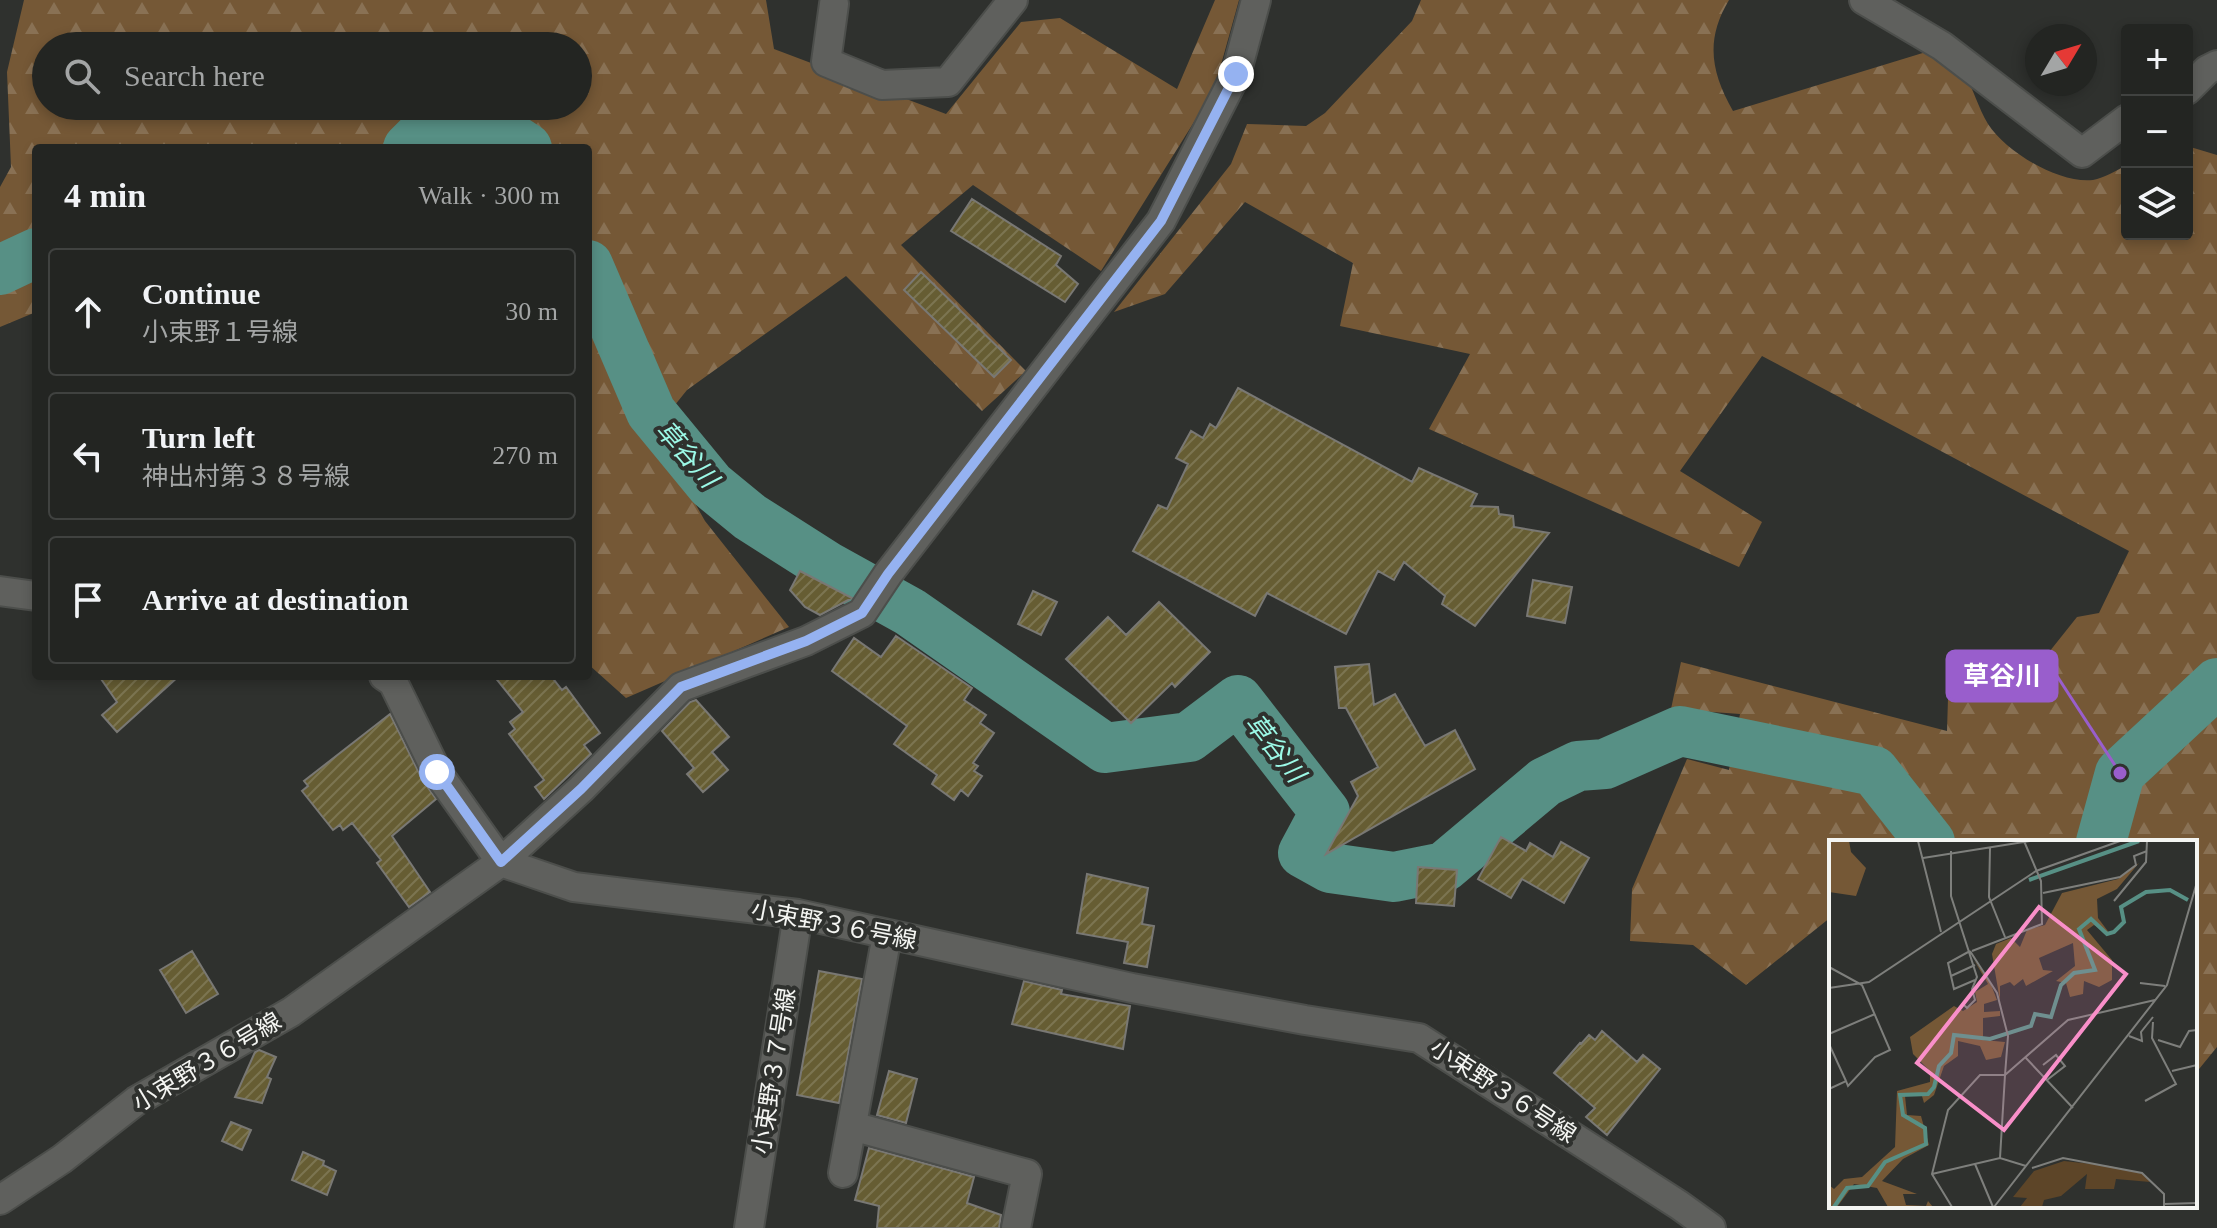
<!DOCTYPE html>
<html lang="en">
<head>
<meta charset="utf-8">
<style>
  :root { --surface:#232522; --page:#2b2d2a; --text:#f1f3f6; --muted:#a3a5a5; --line:#404240 }
  body { margin:0; font-family:"Times New Roman","Noto Sans JP",serif; background:var(--page); color:var(--text) }
  .controls { position:absolute; right:24px; top:24px; display:grid; overflow:hidden; border-radius:8px; box-shadow:0 4px 12px #0003 }
  .controls button { width:72px; height:72px; display:grid; place-items:center; padding:0; border:0; border-bottom:2px solid var(--line); background:var(--surface); color:var(--text); font:40px sans-serif }
  .compass { position:absolute; left:2025px; top:24px; width:72px; height:72px; border-radius:50%; background:var(--surface); box-shadow:0 4px 12px #0003; rotate:52deg }
  .stop { position:absolute; width:24px; height:24px; margin:-18px; border:6px solid #95b2f1; border-radius:50%; background:#fff }
  .stop.end { background:#95b2f1; border-color:#fff; box-shadow:0 2px 8px #0008 }
  .list { margin:0; padding:0; list-style:none }
  h2 { display:flex; justify-content:space-between; align-items:center; height:104px; margin:0; padding:0 32px; font-size:34px }
  h2 small { font-size:26px; font-weight:400; color:var(--muted) }
  .list li { display:grid; grid-template-columns:52px 1fr auto; gap:24px; align-items:center; box-sizing:border-box; height:128px; margin:0 16px 16px; padding:0 16px; border:2px solid var(--line); border-radius:8px }
  .list b { display:block; font-size:30px; white-space:nowrap }
  .list p { margin:0; font-size:26px; white-space:nowrap; color:var(--muted) }
  .list em { font-size:26px; font-style:normal; color:var(--muted) }
  .icon { flex:none; width:44px; height:44px; fill:none; stroke:currentColor; stroke-width:2; stroke-linecap:round; stroke-linejoin:round }
  .map { position:relative; flex:none; width:2217px; height:1228px; overflow:hidden }
  .search { position:absolute; background:var(--surface); box-shadow:0 4px 12px #0003; left:32px; top:32px; width:560px; height:88px; display:flex; align-items:center; gap:20px; box-sizing:border-box; padding:0 28px; border-radius:44px; color:var(--muted); font-size:30px }
  .panel { position:absolute; background:var(--surface); box-shadow:0 4px 12px #0003; left:32px; top:144px; width:560px; height:536px; border-radius:8px }
  .map>svg:first-child { display:block }
  .forest { fill:url(#forest-firs); fill-rule:evenodd }
  .lines { fill:none; stroke-linecap:round; stroke-linejoin:round }
  .river { stroke:#579085; stroke-width:50 }
  .building { fill:url(#building-hatch); stroke:#797874; stroke-width:2 }
  .street-casing { stroke:#4c4e4b; stroke-width:32 }
  .street { stroke:#5f605d; stroke-width:28 }
  .route { stroke:#95b2f1; stroke-width:10 }
  .labels { text-anchor:middle; stroke-width:8; stroke-linejoin:round; paint-order:stroke }
  .street-label { font-size:24px; fill:#f4f5f2; stroke:#2f312e }
  .water-label { font-size:26px; font-style:italic; fill:#9cf9e7; stroke:#2f312e }
  .inset-river { fill:none; stroke:#579085; stroke-width:4 }
  .inset-road { fill:none; stroke:#7e7f7c; stroke-width:2 }
  .view { fill:#f98fc9; fill-opacity:0.15; stroke:#f98fc9; stroke-width:4 }
  .inset-edge { fill:none; stroke:#f4f5f2; stroke-width:4 }
  .leader { fill:none; stroke:#995ecc; stroke-width:3 }
  .callout-dot { fill:#995ecc; stroke:#2f312e; stroke-width:3 }
  .callout { fill:#995ecc; stroke:#995ecc; stroke-width:3 }
  .callout-label { font-size:26px; text-anchor:middle; font-weight:bold; fill:#fff }
</style>
</head>
<body>
<div class="map">
<svg width="2217" height="1228" viewBox="0 0 2217 1228">
  <defs>
    <pattern id="forest-firs" width="22" height="20" patternUnits="userSpaceOnUse" patternTransform="scale(2)"><rect width="22" height="20" fill="#755836"/><path d="M5 1l3.5 6h-7zM16 11l3.5 6h-7z" fill="#897154"/></pattern>
    <pattern id="building-hatch" width="6" height="6" patternUnits="userSpaceOnUse" patternTransform="scale(2)"><rect width="6" height="6" fill="#665d33"/><path d="M-1 1l2-2M0 6l6-6M5 7l2-2" fill="none" stroke="#7c7551"/></pattern>
  </defs>
  <rect width="100%" height="100%" fill="#2f312e"/>
  <!-- forest -->
  <path class="forest" d="M24,0h742l8,49 172,65 75,-92 39,-4 117,71 38,-89h24l-25,90 -113,181 -128,-86 -72,60 125,126 -44,40 -136,-135 -159,114 -33,41 51,90 84,106 -163,71 -38,-34v-516h-552v164l-36,15v-140l11,-20 -4,-95zM46,46h532v60h-532z
    M1421,0h308c-24,40 -18,72 4,111l193,-59c11,6 31,12 38,22 10,15 14,34 24,50 18,28 71,60 105,56 11,-2 24,-10 34,-15v69h60v-88l30,9v892l-22,27v-232h-364v75l-85,68 -53,-40 -63,-4 2,-52 55,-130 42,11 11,-56 -69,-5 10,-47 266,69 2,-65 81,10 47,-59 22,-4 30,-62 -367,-195 -82,115 82,51 -23,45 -310,-138 41,-75 -130,-28 13,-63 -108,-61 -80,92 -51,18 117,-148 16,-40 59,2 19,-13 87,-92z"/>
  <g class="lines">
    <!-- river -->
    <path class="river" d="M408,148l10,-10 83,-7 26,17
      M588,265l63,147 60,73 39,32 77,49 83,46 195,136 84,-11 49,-37 87,112 -22,41 27,15 64,9 50,-10 101,-85 33,-16 27,-2 75,-33 194,40 56,71
      M0,270l36,-17
      M2101,842l19,-69 97,-90"/>
  </g>
  <!-- building -->
  <path class="building" d="M972,199l89,57 -5,9 22,19 -13,18 -114,-71z
    M921,272l90,88 -17,17 -90,-87z
    M1238,388l174,94 7,-14 58,26 -6,12 27,1 1,7 14,2 1,11 35,6 -74,93 -33,-22 3,-8 -41,-34 -10,18 -16,-9 -32,63 -79,-41 -12,23 -122,-65 25,-46 9,4 21,-45 -12,-6 15,-27 12,7 7,-14 6,4z
    M800,571l52,27 -32,17 -15,-8 -15,-17z
    M1533,580l39,7 -7,36 -38,-7z
    M1033,591l24,11 -16,33 -23,-11z
    M1159,602l51,50 -35,35 -3,-4 -41,40 -65,-64 42,-42 18,18z
    M896,636l76,52 -8,12 22,15 -6,8 14,10 -21,30 5,3 -4,5 8,5 -14,20 -7,-6 -7,10 -22,-16 5,-9 -43,-31 13,-18 -75,-55 22,-33 27,19z
    M1369,664l5,41 21,-11 30,52 30,-16 20,39 -149,85 32,-58 -7,-14 27,-15 -32,-59h-7l-4,-41z
    M99,676h80l-62,56 -15,-17 15,-13z
    M494,676h57l11,14 4,-3 34,46 -16,12 7,9 -47,45 -9,-12 9,-7 -35,-46 6,-5 -5,-7 13,-10z
    M696,700l33,37 -17,15 16,18 -25,22 -16,-18 7,-6 -32,-37 28,-29z
    M390,714l32,65 14,20 -44,37 38,56 -21,15 -32,-44 4,-3 -29,-37 -9,7 -3,-5 -7,5 -31,-39 6,-5 -4,-5z
    M1501,837l25,14 4,-8 23,14 8,-15 28,16 -25,45 -42,-24 -11,19 -33,-19z
    M1418,867l39,3 -3,36 -38,-3z
    M1087,874l61,14 -6,36 12,2 -7,41 -23,-4 4,-21 -51,-9z
    M192,951l26,43 -32,19 -26,-43z
    M819,971l43,8 -23,124 -42,-8z
    M1024,981l38,9 -1,4 69,12 -7,43 -111,-25z
    M1602,1031l35,31 6,-7 17,14 -53,66 -21,-18 9,-9 -41,-35 26,-30 1,1 8,-9 6,5z
    M259,1050l17,7 -9,20 4,2 -9,24 -27,-6 20,-45z
    M889,1071l28,8 -11,44 -29,-8z
    M231,1122l20,8 -9,20 -20,-9z
    M869,1148l105,29 -7,26 34,12 -2,13h-122l2,-22 -24,-6z
    M303,1152l21,9 -1,4 13,6 -9,24 -35,-15z"/>
  <g class="lines">
    <defs>
      <path id="street" d="M1864,0l78,46 140,107 45,-34
        M834,4l-8,58 56,23 66,-3 65,-82
        M2187,90l20,-20 10,-5
        M0,591l36,5
        M384,676l9,6 44,90 64,90 80,-73 100,-102 125,-46 56,-28 26,-39 273,-353 75,-147 20,-74
        M852,1126l175,48 -11,54
        M843,1173l44,-238
        M0,1200l62,-41 74,-58 155,-89 210,-150 73,25 224,27 334,74 173,32 114,18 260,167 32,23
        M749,1228l49,-314"/>
    </defs>
    <!-- street casing -->
    <use href="#street" class="street-casing"/>
    <!-- street -->
    <use href="#street" class="street"/>
  </g>
  <g class="lines">
    <!-- route -->
    <path class="route" d="M437,772l64,90 80,-73 100,-102 125,-46 56,-28 26,-39 273,-353 75,-147"/>
  </g>
  <g class="labels">
    <!-- street labels -->
    <g class="street-label">
      <text transform="translate(834 925) rotate(11)" y="8">小束野３６号線</text>
      <text transform="translate(207 1062) rotate(-31)" y="8">小束野３６号線</text>
      <text transform="translate(774 1071) rotate(-81)" y="8">小束野３７号線</text>
      <text transform="translate(1503 1091) rotate(33)" y="8">小束野３６号線</text>
    </g>
    <!-- water labels -->
    <g class="water-label">
      <text transform="translate(687 454) rotate(49)" y="9">草谷川</text>
      <text transform="translate(1275 748) rotate(52)" y="9">草谷川</text>
    </g>
  </g>
  <!-- overview -->
  <g transform="translate(1829 840)">
    <rect width="368" height="368" fill="#2f312e"/>
    <path d="M235,321l46,5 33,8 7,8 -34,-3 -2,10h-29l2,-15 -26,22 -17,4 -2,7h-22l7,-9 -14,-1 21,-26z" fill="#5d4528"/>
    <path d="M0,1h20l2,11 15,16 -10,28 -27,-4zM310,23l-22,26 -20,10 1,19 12,16 -16,-9 -7,5 25,30v20l-13,7 -15,-6 -1,13 -13,3 -4,-14 -10,-2 19,-15 -2,-23 -34,15 4,12 10,1 -27,15 -3,-7 -9,7 -4,-4 -10,4v15l-8,-47 4,-10 15,-6 9,9 7,-17 18,-5 17,-32 56,-14zM145,120l16,22 7,18 -13,4v8l16,-1v5l-17,2v22l22,2 -4,15 -15,3 -6,-14 -22,-5v15l-14,10 -10,29 -10,8 -2,-7h-17l2,19 14,1 8,29 -26,14 -21,22 35,13h-14l3,11 20,1 2,-5 5,6h-45l-11,-19 -23,-4 -17,23h-8v-22l5,4 10,-10 18,-2 33,-30 2,-56 33,-9v-11l-17,-17 -3,-17 44,-31 9,5 14,-9 -2,-10 13,-8z" fill="#755836"/>
    <path class="inset-river" d="M200,40l110,-39M5,367l13,-19 21,-2 17,-24 41,-18 -1,-16 -22,-13 -3,-20 28,-1 6,-7 5,-21 12,-13 3,-18 36,4 41,-13 4,-12 16,3 10,-32 13,-12 21,-3 -16,-41 12,-10 16,15 7,-2 10,-10 -3,-15 25,-15 24,-2 18,10"/>
    <path class="inset-road" d="M89,1l23,91M161,8l-1,49 16,40M122,11v45l26,81 -5,12 3,11 -8,8 -4,-4M94,18l107,-17M214,53l77,-16 16,-12 -2,-9 13,-5M285,61l32,-39 1,-21M141,111l-22,12 6,26 21,-9M143,111l70,-27 -1,-43 -17,-40M0,127l33,18 28,65 -15,7 -27,29 -2,-5 -17,8M122,136l24,-11M311,143l25,3M0,148l40,-6 167,-111 84,-30M0,194l46,-20M300,196l13,5 -1,-9 12,-15M329,200l22,7 9,-16 8,-1M0,204l17,37M196,217l48,51M214,225l13,-10 9,11 -18,14M343,231l25,-6M316,261l31,-17 -24,-46 1,-16M171,318l5,-83 63,-55 87,-20M146,324l18,43M203,328l31,-10 79,15 22,21v13M103,334l68,-16 26,8M335,364l33,-1M123,367l-20,-33 16,-64 32,-35h25l3,-39 -11,-43 -27,-42M165,367l173,-222 30,-103"/>
    <path class="view" d="M210,67l87,67 -122,156 -87,-67z"/>
    <rect width="368" height="368" class="inset-edge"/>
  </g>
  <!-- callouts -->
  <path class="leader" d="M2120 773L2057 676"/>
  <circle class="callout-dot" cx="2120" cy="773" r="8"/>
  <rect class="callout" x="1947" y="651" width="110" height="50" rx="8"/>
  <g class="callout-label">
    <text x="2002" y="685">草谷川</text>
  </g>
</svg>
<div class="controls">
<button>+</button>
<button>−</button>
<button><svg class="icon" aria-label="layers" viewBox="0 0 24 24"><path d="M12 4l9 5-9 5-9-5zM3 14l9 5 9-5"/></svg></button>
</div>
<svg class="compass" viewBox="-18 -18 36 36"><path d="M0-13l5 13h-10z" fill="#e53935"/><path d="M0 13l5-13h-10z" fill="#a3a5a5"/></svg>
<div class="stop" style="left:437px;top:772px"></div>
<div class="stop end" style="left:1236px;top:74px"></div>
<div class="search"><svg class="icon" aria-label="search" viewBox="0 0 24 24"><circle cx="10" cy="10" r="6"/><path d="M15 15l6 6"/></svg>Search here</div>
<section class="panel">
<h2>4 min<small>Walk · 300 m</small></h2>
<ul class="list">
<li><svg class="icon" aria-label="ahead" viewBox="0 0 24 24"><path d="M12 20V5M6 11l6-6 6 6"/></svg><div><b>Continue</b><p>小束野１号線</p></div><em>30 m</em></li>
<li><svg class="icon" aria-label="left" viewBox="0 0 24 24"><path d="M17 20v-9H6M10 6l-5 5 5 5"/></svg><div><b>Turn left</b><p>神出村第３８号線</p></div><em>270 m</em></li>
<li><svg class="icon" aria-label="arrive" viewBox="0 0 24 24"><path d="M6 21V4h12l-3 4 3 4H6"/></svg><div><b>Arrive at destination</b></div></li>
</ul>
</section>
</div>
</body>
</html>
